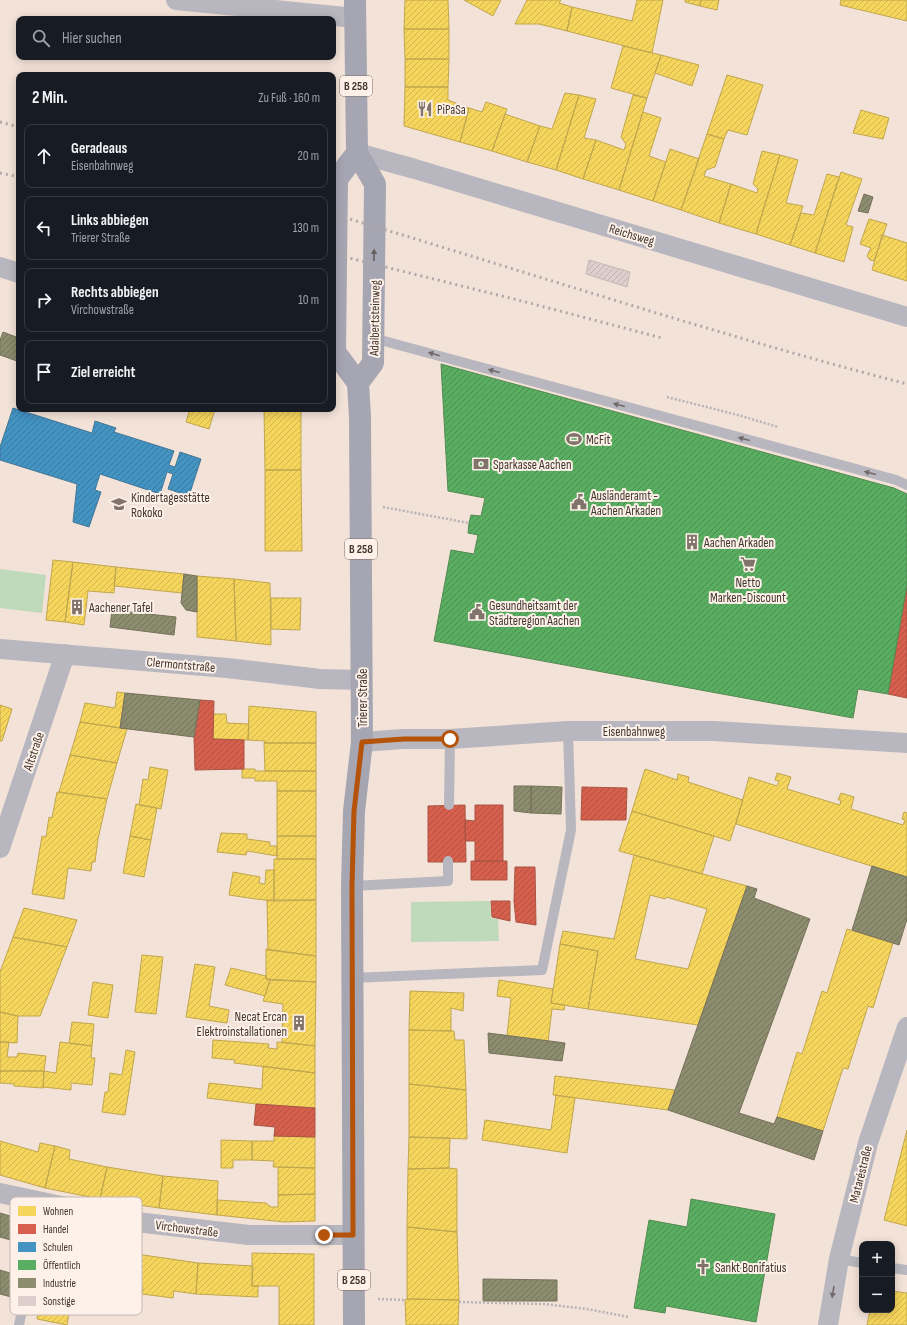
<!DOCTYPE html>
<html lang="de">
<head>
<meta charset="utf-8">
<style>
  :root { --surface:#171b24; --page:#20242c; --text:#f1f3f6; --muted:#9ea1a6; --line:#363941 }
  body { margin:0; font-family:"Sofia Sans Condensed",sans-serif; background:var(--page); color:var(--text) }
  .controls { position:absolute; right:12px; bottom:12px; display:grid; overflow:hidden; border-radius:8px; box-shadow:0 2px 10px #0003 }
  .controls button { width:36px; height:36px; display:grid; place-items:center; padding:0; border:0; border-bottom:1px solid var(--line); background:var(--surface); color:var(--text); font:20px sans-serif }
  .stop { position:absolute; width:12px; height:12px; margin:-9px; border:3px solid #b45309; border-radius:50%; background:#fff }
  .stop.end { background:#b45309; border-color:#fff; box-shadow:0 1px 4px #0008 }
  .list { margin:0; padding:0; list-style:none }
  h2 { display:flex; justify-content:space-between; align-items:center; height:52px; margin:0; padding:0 16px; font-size:17px }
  h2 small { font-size:13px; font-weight:400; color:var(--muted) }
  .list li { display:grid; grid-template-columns:26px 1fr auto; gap:12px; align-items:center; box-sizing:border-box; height:64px; margin:0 8px 8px; padding:0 8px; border:1px solid var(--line); border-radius:8px }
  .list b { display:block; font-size:15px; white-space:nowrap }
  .list p { margin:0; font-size:13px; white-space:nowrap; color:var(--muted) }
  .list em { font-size:13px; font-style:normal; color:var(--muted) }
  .icon { flex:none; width:22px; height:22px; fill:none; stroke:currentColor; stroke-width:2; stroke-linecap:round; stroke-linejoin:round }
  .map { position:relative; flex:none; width:907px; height:1325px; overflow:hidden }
  .search { position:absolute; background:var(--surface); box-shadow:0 2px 10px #0003; left:16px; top:16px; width:320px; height:44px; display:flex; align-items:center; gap:10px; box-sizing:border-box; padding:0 14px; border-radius:8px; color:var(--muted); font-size:15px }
  .panel { position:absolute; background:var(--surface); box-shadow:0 2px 10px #0003; left:16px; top:72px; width:320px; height:340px; border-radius:8px }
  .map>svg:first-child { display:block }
  .grass { fill:#bedaba }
  .homes { fill:url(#homes-hatch); stroke:#c0a64e; fill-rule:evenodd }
  .shops { fill:url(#shops-hatch); stroke:#aa5444 }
  .schools { fill:url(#schools-hatch); stroke:#437797 }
  .public { fill:url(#public-hatch); stroke:#538a52 }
  .industry { fill:url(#industry-hatch); stroke:#76725b }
  .building { fill:url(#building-hatch); stroke:#c6b8b5 }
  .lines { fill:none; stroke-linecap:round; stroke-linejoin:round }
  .path { stroke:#b7b2b5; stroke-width:2.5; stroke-dasharray:2 2; stroke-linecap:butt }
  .lane { stroke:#b8b6bf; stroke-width:10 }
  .street { stroke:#b8b6bf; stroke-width:20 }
  .primary { stroke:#a6a5b2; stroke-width:22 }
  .rail { stroke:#b0a8a9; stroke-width:3; stroke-dasharray:2 4; stroke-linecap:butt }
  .oneway { fill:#655e5d }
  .oneway2 { fill:#716a69 }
  .route { stroke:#b45309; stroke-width:5 }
  .labels { text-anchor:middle; stroke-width:4; stroke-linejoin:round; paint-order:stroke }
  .shield { fill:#fdf1e9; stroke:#7a6f67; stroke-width:1 }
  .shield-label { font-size:12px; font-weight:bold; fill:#42372f }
  .poi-label { font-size:13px; fill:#42372f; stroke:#fdf1e9; text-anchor:start }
  .street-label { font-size:13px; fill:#42372f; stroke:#fdf1e9 }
  .key { fill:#fdf1e9; stroke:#c5b9b1; stroke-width:1 }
  .key-label { font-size:11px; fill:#42372f }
</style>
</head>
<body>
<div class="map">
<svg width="907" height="1325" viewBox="0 0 907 1325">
  <defs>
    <pattern id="homes-hatch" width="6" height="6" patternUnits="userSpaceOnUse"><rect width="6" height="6" fill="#f6d55c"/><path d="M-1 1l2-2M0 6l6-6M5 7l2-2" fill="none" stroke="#d4b750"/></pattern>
    <pattern id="shops-hatch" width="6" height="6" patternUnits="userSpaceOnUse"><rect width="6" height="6" fill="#d6604d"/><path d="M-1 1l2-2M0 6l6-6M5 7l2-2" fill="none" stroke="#af5040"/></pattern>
    <pattern id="schools-hatch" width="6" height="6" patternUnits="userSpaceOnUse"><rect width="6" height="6" fill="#4393c3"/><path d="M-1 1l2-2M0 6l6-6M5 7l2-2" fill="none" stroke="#3a799f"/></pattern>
    <pattern id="public-hatch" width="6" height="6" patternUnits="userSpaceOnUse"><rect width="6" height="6" fill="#5aae61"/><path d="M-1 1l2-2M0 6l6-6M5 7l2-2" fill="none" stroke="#4c8e50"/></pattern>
    <pattern id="industry-hatch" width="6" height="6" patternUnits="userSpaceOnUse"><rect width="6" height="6" fill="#8c8c6e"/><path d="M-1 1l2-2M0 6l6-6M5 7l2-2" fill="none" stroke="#74735b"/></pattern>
    <pattern id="building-hatch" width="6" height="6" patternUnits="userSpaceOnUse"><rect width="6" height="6" fill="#decfcd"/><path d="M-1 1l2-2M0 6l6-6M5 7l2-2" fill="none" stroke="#c0b2b0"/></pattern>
  </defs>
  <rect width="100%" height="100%" fill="#f3e2d7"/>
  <!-- grass -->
  <path class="grass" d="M0,569l46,6 -4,38 -42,-5z
    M490,901l1,17 7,1 1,22 -88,1v-40z"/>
  <!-- homes -->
  <path class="homes" d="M405,0h43l1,29h-45z
    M464,0h37l-8,16z
    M527,0h34l-2,3 13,4 -5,24 -28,-7h-24z
    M637,0h26l-11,53 -85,-22 5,-24 60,14z
    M685,0h16l-1,6 -15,-4z
    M701,0h18l-2,10 -17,-4z
    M841,0h66v21l-67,-16z
    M404,29h45v30h-44z
    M623,46l38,9 -14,43 -36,-10z
    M661,55l38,10 -7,21 -37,-13z
    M405,59h44l-1,28h-43z
    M727,75l36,10 -16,50 -19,-5 -4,9 -17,-5z
    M405,87h43v13l21,8 -9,34 -56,-16z
    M565,93l14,2 -23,75 -29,-8 13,-36 12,3z
    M579,95l17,4 -12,39 12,2 -13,39 -27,-9z
    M633,95l14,3 -28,92 -36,-11 13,-39 28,10 2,-6 -5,-7z
    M486,102l21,7 -15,42 -32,-9 9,-34 13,4z
    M861,110l28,8 -6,21 -30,-6z
    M643,112l18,6 -12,38 17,6 -13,39 -34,-11z
    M505,114l35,12 -13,36 -35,-11z
    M707,134l17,5 -9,28 -9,3 -2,6 27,8 -12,39 -38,-13z
    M670,149l29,10 -18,51 -28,-9z
    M762,151l18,4 -24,79 -37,-11 12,-39 26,9 1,-4 -5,-5z
    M780,155l18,5 -12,43 17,3 -13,39 -34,-11z
    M841,172l21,7 -16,46 7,2 -9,35 -29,-9z
    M827,174l12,3 -24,76 -25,-8 11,-32 13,2z
    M869,219l18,5 -13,37 -4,-1 -3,-4 4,-8 -11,-4z
    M882,235l25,8v38l-35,-11z
    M190,409l11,3 1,-3h13l-6,20 -23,-7z
    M264,409h37v61h-36z
    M265,470h36l1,81h-37z
    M53,560l20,2 -8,60 -19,-2z
    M73,562l43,5 -2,26 -26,-2 -4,34 -19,-3z
    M116,567l68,7 -2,19 -68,-7z
    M197,576l37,3 2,62 -39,-4z
    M234,579l36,4 1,62 -35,-4z
    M271,598h30l-1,32 -29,-1z
    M117,692l8,1 -5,35 -40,-6 5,-19 30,5z
    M0,705l12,4 -10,32h-2z
    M249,706l67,6v31h-52l1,-2 -17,-1z
    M213,714h13l1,9 22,1 -1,16 -35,-1z
    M80,722l47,7 -10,34 -47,-8z
    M264,743h52v28h-51z
    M70,755l47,8 -10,36 -48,-7z
    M150,767l18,3 -7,39 -22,-4 4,-26 5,1z
    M242,769h13v2h61v20h-39v-10h-22v-3h-13z
    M645,769l32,11 1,-6 11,3 -1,5 55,18 -13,41 -98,-30z
    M777,773l14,4 -4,12 53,16 1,-5h-3l3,-7 13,4 -3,12 52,16 2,-5 -3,-1 2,-7 3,1v64l-171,-53 13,-47 28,9 2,-5 -4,-1z
    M277,791h39v45h-39z
    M57,792l50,7 -9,40 -3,23h-3l-1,9 -23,-3 -4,31 -32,-5 10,-58 4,1 3,-20 3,1z
    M136,804l21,4 -6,32 -21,-4z
    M632,811l82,25 -12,38 -83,-23z
    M221,833l26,1v5l23,3v4h7v10l-30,-5 -1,4 -29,-3z
    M130,836l21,4 -7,37 -21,-4z
    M277,836h39v23h-39z
    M634,855l113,31 -49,139 -110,-16 10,-58 -38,-7 3,-13 51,8zM650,895l15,4 1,-2 41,12 -19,60 -53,-10z
    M274,859h42v41l-42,1z
    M266,870h8v31l-18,-2 -27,-4 4,-23 27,5 -1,6 6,1z
    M267,900h49v56l-48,-6z
    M24,908l53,12 -10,27 -54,-10z
    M847,929l46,14 -20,65 -5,-2 -20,63 -5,-1 -20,63 -46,-14 20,-65 5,2 20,-63 5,2z
    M13,937l54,10 -27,69h-22l-18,-4v-40z
    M560,944l38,7 -10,58 -37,-6z
    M266,949l50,7v26l-50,-3z
    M142,955l21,2 -7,57 -21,-2z
    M195,964l20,3 -6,39 20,4 -2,13 -41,-6z
    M231,968l35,8v3l4,1 -5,16 -40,-11z
    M270,980l46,2 -1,64 -33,-4 1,-38 -20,-3z
    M499,980l54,9 -2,14 14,2 -1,5 -12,-1 -4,33 -41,-6 4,-38 -14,-2z
    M93,982l20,3 -5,33 -20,-3z
    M410,991l54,2 -1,18 -12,-3v23l-42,-1z
    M0,1012l18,4 -1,27 -17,-1z
    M72,1022l22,2 -2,22 -23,-3z
    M409,1030l45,1 1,9h9l2,50 -57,-6z
    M213,1040l56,4 -1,4 9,1v-7l38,4v27l-81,-10 1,-3 -23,-2z
    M0,1042h9l-2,15h10l1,-4 28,3 -2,15h-44z
    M60,1042l32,4 -1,12h4l-3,27 -21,-2v7l-28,-3 1,-16 12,2z
    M126,1050l9,2 -10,63 -23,-3 3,-20h3l2,-19 12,2z
    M263,1066l52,7v35l-59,-4 -49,-6 2,-15 53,6z
    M0,1071h44l-1,17 -29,-2v-2l-14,-1z
    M555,1076l120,14 -7,20 -115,-15z
    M409,1084l57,6 1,49 -58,-2z
    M556,1095l19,3 -8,55 -85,-13 3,-20 66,10z
    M907,1130v96l-23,-6z
    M274,1136l41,1v31l-42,-1 1,-6 -22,-1v-19h22z
    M409,1137l41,1 -1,30 -41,1z
    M221,1140l31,1v19h-19v8h-12z
    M0,1141l38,11 2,-9 15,3 -10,42 -45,-13z
    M55,1146l15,4 -1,9 38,8 -7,32 -55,-11z
    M107,1167l56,9 -4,32 -59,-9z
    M278,1167l37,1v26l-37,1z
    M449,1168l8,1v63l-50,-5 1,-58z
    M163,1176l55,5 -1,34 -58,-7z
    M315,1194v27l-31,1 -67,-7v-15l49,3 5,4h7v-12z
    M407,1227l50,5 2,68 -52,-1z
    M52,1228l59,10 -6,32 -28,-5 -10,60 -30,-6z
    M109,1250l89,13 -2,31 -22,-3 -1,7 -31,-4 1,-7 -39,-5z
    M252,1253l62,1v71h-35v-39h-27z
    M198,1263l55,3 -1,20h6v11l-62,-3z
    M892,1291l15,2v32h-40l3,-15h22z
    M407,1299l52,1 -1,25h-52l-1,-25z"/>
  <!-- shops -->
  <path class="shops" d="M907,585v113l-19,-4z
    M200,700l14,1 -1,38 31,1v29l-49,1 -1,-33z
    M582,787l45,1 -1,32h-45z
    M465,805l1,57h-38v-56z
    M475,805h28v56h-28v-20h-10v-21l10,1z
    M471,861h36v19h-36z
    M515,867h20l1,58 -20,-3 -2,-21z
    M491,901h19v20l-18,-4z
    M256,1104l59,4v29l-41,-1 1,-9 -21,-2z"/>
  <!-- schools -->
  <path class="schools" d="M13,408l79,25 3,-12 21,7 -2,4 60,19 -5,14 6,2 5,-15 21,7 -12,37 -21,-7 5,-15 -6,-2 -7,22 -60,-20 -5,16 6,2 -12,35 -16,-5 4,-38 -77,-24v-13z"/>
  <!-- public -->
  <path class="public" d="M441,364l453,124 13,6v91l-19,109 -30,-5 -5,29 -419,-77 17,-91 23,4 4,-19 -10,-2 1,-10 2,-8 10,1 4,-18 -37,-7z
    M691,1199l84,15 -19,108 -90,-16 -1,7 -31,-5 15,-88 38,7z"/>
  <!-- industry -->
  <path class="industry" d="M864,194l9,3 -5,16 -10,-2z
    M3,332l16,6v17l-2,6 -17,-6v-15z
    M184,574l13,2v36l-11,-2 -5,-7z
    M112,610l64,7 -2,18 -64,-8z
    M125,693l75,7 -6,37 -74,-9z
    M514,786h17v27l-17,-2z
    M531,786l31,1 -1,27 -30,-1z
    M872,866l35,11v42l-8,26 -47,-15z
    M747,886l10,3 -3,9 56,21 -71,194 35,11 3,-7 46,14 -9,29 -146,-50z
    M488,1033l77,10 -3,18 -73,-8z
    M0,1213l31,9 -6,22 -25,-7z
    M0,1270l17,5 -6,22 -11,-3z
    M483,1279l74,1v21h-74z"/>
  <!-- building -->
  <path class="building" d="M589,260l41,12 -3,15 -41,-13z"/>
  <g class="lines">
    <!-- path -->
    <path class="path" d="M667,397l71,18 40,12
      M383,507l86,16
      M378,1299l27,1
      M459,1302l85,2 43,5 42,8"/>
    <!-- lane -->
    <path class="lane" d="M373,338l483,131 40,11 11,5
      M449,805l1,-66
      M352,886l96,-5v-20
      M352,978l190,-8 29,-140 -3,-99
      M839,1259l23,4
      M892,1268l15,2
      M19,1325l25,-122"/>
    <!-- street -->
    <path class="street" d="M176,0l179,18
      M357,153l58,16 492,148
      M0,267l19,6
      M0,649l227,19 93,11 41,1
      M362,742l41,-3h47l118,-8h146l193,12
      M0,848l65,-194
      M0,1193l136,29 113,13h104
      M828,1325l11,-66 29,-116 39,-116"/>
    <!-- primary -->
    <path class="primary" d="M355,0l2,153 18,31 -2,179 -15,20
      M357,153l-20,26 -2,173 23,31
      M354,1325l-2,-439 2,-75 8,-69 -2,-325 -2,-34"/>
    <!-- rail -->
    <path class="rail" d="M0,122l19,5
      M0,173l19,4
      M333,214c191,57 381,120 574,170
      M333,254l185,46 144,38"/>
  </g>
  <!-- one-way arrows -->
  <defs><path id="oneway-solid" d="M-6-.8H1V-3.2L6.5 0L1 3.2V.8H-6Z"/></defs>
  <use class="oneway" href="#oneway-solid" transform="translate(374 255) rotate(-89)"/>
  <g class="oneway2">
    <use href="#oneway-solid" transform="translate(434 354) rotate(-164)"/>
    <use href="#oneway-solid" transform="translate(494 371) rotate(-165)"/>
    <use href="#oneway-solid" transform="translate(619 405) rotate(-165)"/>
    <use href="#oneway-solid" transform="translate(744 439) rotate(-165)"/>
    <use href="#oneway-solid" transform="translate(870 473) rotate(-165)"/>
    <use href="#oneway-solid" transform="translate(833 1292) rotate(99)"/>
  </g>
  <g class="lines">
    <!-- route -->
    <path class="route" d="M324,1235h29l-1,-349 2,-75 8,-69 42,-3h46"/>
  </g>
  <!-- icons -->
  <defs>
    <symbol id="restaurant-bare" viewBox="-9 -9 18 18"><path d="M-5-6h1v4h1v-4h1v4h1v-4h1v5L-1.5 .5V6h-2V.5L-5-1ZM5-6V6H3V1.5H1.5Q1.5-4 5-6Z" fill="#80736a" stroke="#fdf1e9" stroke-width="2.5" paint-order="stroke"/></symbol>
    <symbol id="stadium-bare" viewBox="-9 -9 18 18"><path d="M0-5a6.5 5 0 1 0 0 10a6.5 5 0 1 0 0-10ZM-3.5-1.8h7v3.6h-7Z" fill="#80736a" stroke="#fdf1e9" stroke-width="2.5" paint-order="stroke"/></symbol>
    <symbol id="bank-bare" viewBox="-9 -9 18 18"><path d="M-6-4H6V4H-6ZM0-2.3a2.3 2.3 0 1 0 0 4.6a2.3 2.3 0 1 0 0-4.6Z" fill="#80736a" stroke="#fdf1e9" stroke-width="2.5" paint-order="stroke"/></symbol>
    <symbol id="civic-bare" viewBox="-9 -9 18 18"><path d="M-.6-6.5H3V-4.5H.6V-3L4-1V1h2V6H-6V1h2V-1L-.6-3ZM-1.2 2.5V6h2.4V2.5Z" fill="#80736a" stroke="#fdf1e9" stroke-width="2.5" paint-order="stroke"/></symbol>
    <symbol id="school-bare" viewBox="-9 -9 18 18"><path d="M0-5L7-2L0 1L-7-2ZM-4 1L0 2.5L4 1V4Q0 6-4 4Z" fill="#80736a" stroke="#fdf1e9" stroke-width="2.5" paint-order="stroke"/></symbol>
    <symbol id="building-bare" viewBox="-9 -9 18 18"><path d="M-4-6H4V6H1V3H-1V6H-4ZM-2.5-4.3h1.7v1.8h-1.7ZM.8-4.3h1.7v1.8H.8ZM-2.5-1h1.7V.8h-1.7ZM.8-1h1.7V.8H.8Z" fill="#80736a" stroke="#fdf1e9" stroke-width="2.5" paint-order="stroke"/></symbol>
    <symbol id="supermarket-bare" viewBox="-9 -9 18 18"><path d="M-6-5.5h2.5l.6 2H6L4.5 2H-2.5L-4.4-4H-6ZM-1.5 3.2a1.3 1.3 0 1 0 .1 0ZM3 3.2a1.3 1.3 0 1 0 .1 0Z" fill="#80736a" stroke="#fdf1e9" stroke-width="2.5" paint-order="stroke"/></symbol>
    <symbol id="church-bare" viewBox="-9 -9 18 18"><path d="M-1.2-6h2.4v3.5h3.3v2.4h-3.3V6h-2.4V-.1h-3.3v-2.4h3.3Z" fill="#80736a" stroke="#fdf1e9" stroke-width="2.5" paint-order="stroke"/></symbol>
  </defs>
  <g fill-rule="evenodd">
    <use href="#restaurant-bare" x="414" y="98" width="22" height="22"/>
    <use href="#stadium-bare" x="563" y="428" width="22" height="22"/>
    <use href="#bank-bare" x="470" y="453" width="22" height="22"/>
    <use href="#civic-bare" x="568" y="491" width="22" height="22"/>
    <use href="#school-bare" x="108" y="493" width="22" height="22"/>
    <use href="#building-bare" x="681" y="531" width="22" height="22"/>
    <use href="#supermarket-bare" x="737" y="553" width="22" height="22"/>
    <use href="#building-bare" x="66" y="596" width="22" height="22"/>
    <use href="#civic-bare" x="466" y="601" width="22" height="22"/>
    <use href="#building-bare" x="288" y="1012" width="22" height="22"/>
    <use href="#church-bare" x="692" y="1256" width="22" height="22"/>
  </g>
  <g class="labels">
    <!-- shield labels -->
    <g class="shield">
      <rect x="340" y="76" width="32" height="20" rx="3"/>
      <rect x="345" y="539" width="32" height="20" rx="3"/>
      <rect x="338" y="1270" width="32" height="20" rx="3"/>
    </g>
    <g class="shield-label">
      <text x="356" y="90">B 258</text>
      <text x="361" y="553">B 258</text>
      <text x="354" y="1284">B 258</text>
    </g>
    <!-- poi labels -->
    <g class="poi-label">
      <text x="437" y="114">PiPaSa</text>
      <text x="586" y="444">McFit</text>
      <text x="493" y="469">Sparkasse Aachen</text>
      <text x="591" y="500">Ausländeramt -<tspan x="591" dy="15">Aachen Arkaden</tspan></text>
      <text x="131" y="502">Kindertagesstätte<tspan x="131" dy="15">Rokoko</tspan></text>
      <text x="704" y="547">Aachen Arkaden</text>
      <text x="748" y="587" text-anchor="middle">Netto<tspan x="748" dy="15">Marken-Discount</tspan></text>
      <text x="489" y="610">Gesundheitsamt der<tspan x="489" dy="15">Städteregion Aachen</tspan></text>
      <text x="89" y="612">Aachener Tafel</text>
      <text x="287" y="1021" text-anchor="end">Necat Ercan<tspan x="287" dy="15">Elektroinstallationen</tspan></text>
      <text x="715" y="1272">Sankt Bonifatius</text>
    </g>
    <!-- street labels -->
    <g class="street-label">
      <text transform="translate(632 234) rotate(17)" y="5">Reichsweg</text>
      <text transform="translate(374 318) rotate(-89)" y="5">Adalbertsteinweg</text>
      <text transform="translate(181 664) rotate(5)" y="5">Clermontstraße</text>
      <text transform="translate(362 698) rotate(-90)" y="5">Trierer Straße</text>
      <text x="634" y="736">Eisenbahnweg</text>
      <text transform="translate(33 751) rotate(-71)" y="5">Altstraße</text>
      <text transform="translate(860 1174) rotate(-76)" y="5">Mataréstraße</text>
      <text transform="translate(187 1228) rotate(7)" y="5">Virchowstraße</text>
    </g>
  </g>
  <!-- legend -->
  <rect x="10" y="1197" width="132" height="118" rx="6" class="key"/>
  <rect x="18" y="1206" width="18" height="10" fill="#f6d55c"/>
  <rect x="18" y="1224" width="18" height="10" fill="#d6604d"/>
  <rect x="18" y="1242" width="18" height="10" fill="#4393c3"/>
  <rect x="18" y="1260" width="18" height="10" fill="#5aae61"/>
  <rect x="18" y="1278" width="18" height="10" fill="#8c8c6e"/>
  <rect x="18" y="1296" width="18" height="10" fill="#decfcd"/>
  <g class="key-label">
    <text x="43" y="1215">Wohnen</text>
    <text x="43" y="1233">Handel</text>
    <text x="43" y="1251">Schulen</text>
    <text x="43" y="1269">Öffentlich</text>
    <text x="43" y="1287">Industrie</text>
    <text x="43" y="1305">Sonstige</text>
  </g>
</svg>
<div class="controls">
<button>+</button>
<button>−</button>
</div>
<div class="stop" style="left:450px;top:739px"></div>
<div class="stop end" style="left:324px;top:1235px"></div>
<div class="search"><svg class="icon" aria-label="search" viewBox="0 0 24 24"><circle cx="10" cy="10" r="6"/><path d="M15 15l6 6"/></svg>Hier suchen</div>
<section class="panel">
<h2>2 Min.<small>Zu Fuß · 160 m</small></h2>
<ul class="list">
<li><svg class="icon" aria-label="ahead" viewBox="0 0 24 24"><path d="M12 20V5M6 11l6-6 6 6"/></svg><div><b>Geradeaus</b><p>Eisenbahnweg</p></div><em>20 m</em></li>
<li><svg class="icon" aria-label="left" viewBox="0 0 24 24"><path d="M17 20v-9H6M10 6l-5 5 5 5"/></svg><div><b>Links abbiegen</b><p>Trierer Straße</p></div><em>130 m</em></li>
<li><svg class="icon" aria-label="right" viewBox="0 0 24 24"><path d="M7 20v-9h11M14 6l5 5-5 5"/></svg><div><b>Rechts abbiegen</b><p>Virchowstraße</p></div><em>10 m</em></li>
<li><svg class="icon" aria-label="arrive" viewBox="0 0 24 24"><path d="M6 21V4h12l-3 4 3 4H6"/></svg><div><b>Ziel erreicht</b></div></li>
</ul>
</section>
</div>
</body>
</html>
